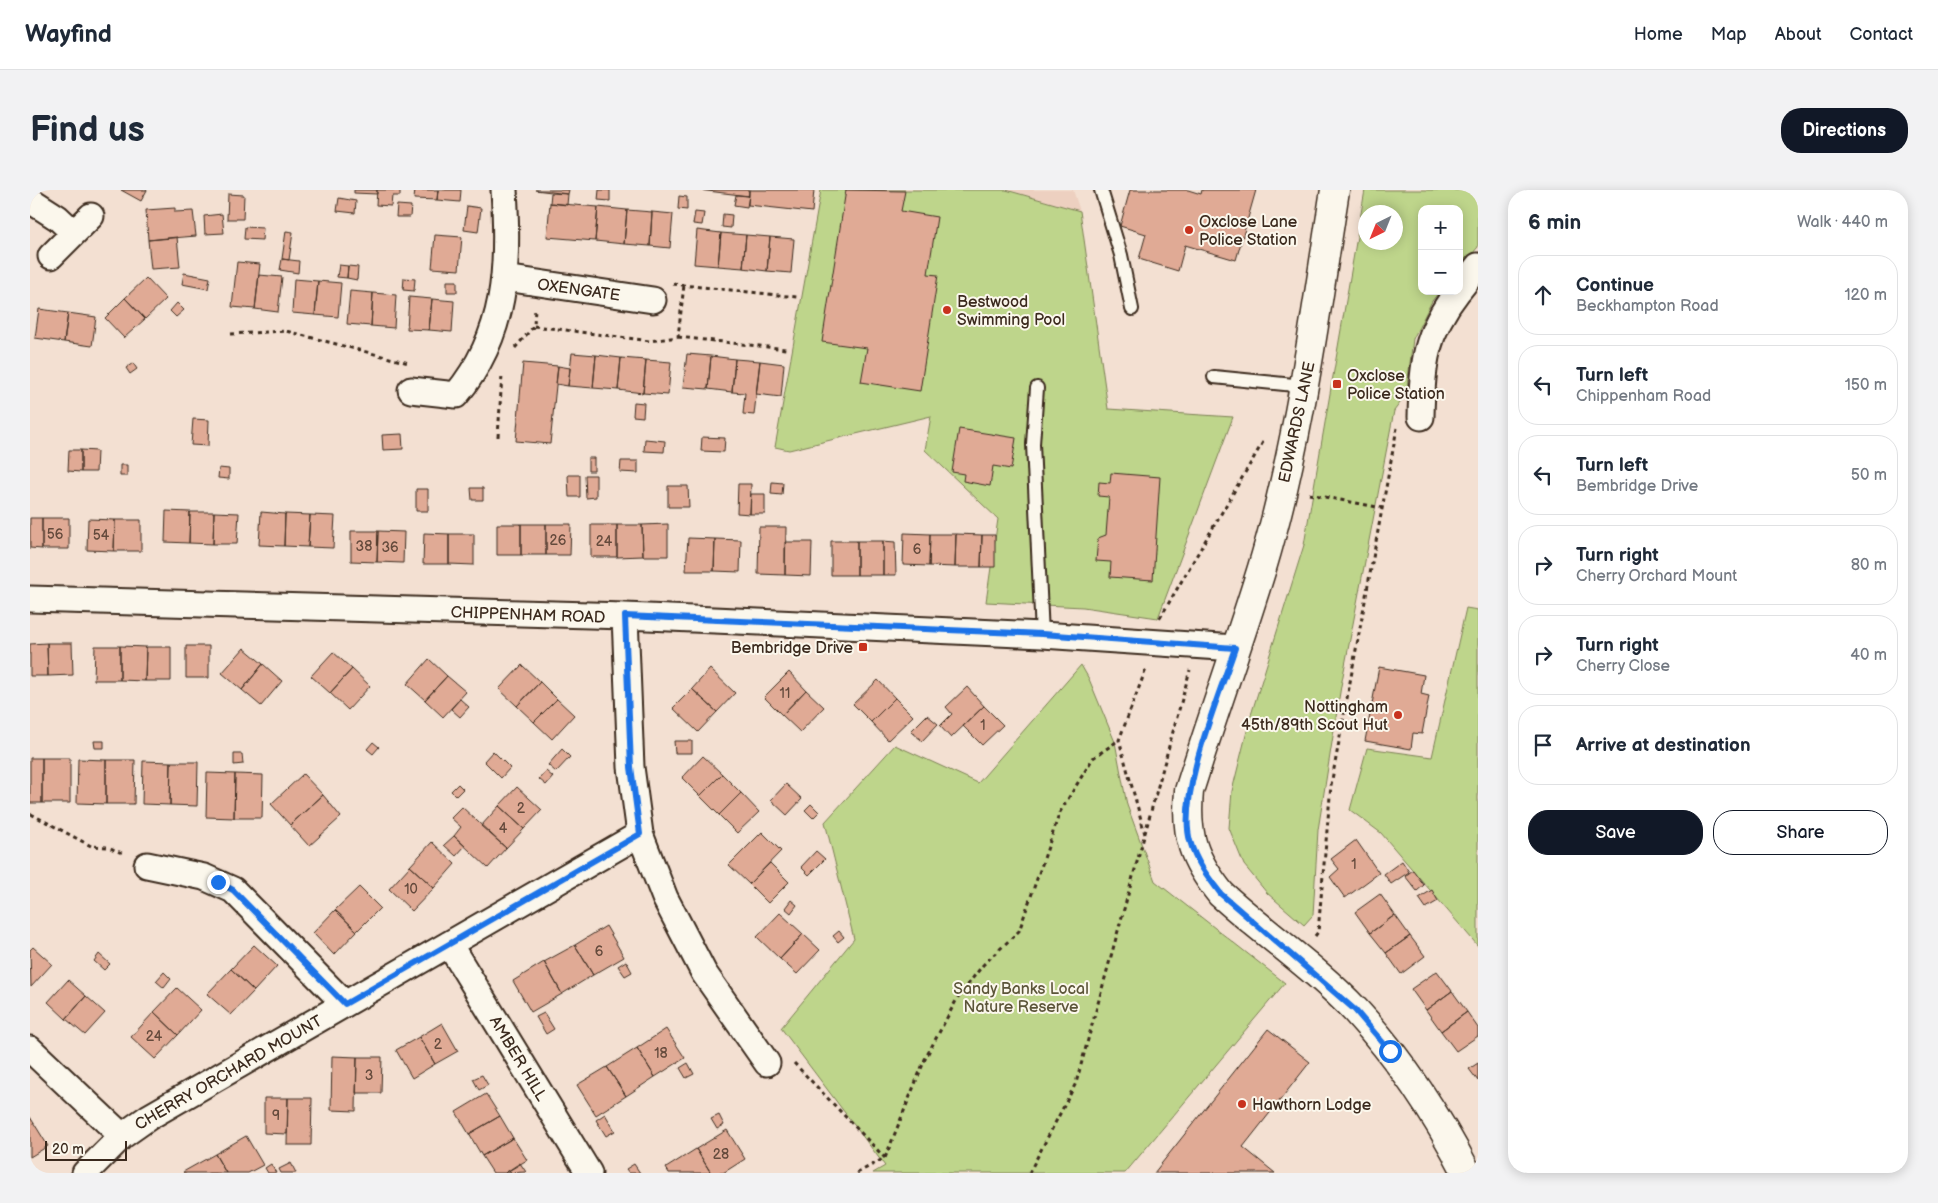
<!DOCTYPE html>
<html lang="en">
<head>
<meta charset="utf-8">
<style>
  :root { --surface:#fff; --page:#f2f2f3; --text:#1f2937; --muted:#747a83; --line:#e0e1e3; --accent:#111827 }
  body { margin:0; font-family:"Balsamiq Sans",sans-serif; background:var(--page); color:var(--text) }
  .controls { position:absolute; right:15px; top:15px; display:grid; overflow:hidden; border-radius:10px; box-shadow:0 2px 12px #0003 }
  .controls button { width:45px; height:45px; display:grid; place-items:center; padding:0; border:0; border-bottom:1px solid var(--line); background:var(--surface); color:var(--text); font:25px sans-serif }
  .compass { position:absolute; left:1328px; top:15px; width:45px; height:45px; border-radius:50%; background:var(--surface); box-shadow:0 2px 12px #0003; rotate:223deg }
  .scale { position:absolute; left:15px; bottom:12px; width:82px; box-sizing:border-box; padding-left:5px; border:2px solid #3b2a1e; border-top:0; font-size:14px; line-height:18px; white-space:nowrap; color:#3b2a1e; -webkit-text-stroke:4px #fbf7ec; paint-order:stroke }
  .stop { position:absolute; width:15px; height:15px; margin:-11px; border:4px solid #1a73e8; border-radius:50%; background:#fff }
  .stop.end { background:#1a73e8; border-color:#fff; box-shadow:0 1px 5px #0008 }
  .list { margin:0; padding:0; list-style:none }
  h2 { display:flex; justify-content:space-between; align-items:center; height:65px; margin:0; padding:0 20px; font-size:21px }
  h2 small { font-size:16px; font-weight:400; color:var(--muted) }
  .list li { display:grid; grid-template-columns:32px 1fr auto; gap:15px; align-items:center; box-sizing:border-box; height:80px; margin:0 10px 10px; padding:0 10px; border:1px solid var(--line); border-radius:20px }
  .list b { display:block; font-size:19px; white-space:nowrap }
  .list p { margin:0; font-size:16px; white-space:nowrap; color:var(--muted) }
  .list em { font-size:16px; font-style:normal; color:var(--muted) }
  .actions { display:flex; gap:10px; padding:15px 20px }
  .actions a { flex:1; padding:11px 0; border:1px solid var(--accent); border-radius:20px; text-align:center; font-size:18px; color:var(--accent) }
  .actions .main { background:var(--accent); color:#fff }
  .icon { flex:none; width:28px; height:28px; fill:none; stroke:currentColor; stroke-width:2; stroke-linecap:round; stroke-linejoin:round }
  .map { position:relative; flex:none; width:1448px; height:983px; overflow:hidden; border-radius:20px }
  header { display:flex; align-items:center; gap:30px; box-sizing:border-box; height:70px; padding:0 25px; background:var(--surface); border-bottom:1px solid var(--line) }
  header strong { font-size:24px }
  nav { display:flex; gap:28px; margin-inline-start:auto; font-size:18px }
  .intro { display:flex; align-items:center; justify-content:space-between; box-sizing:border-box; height:120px; padding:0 30px }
  h1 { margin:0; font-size:35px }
  .button { padding:12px 22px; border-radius:20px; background:var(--accent); color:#fff; font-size:18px; font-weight:700 }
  main { display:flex; gap:30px; padding:0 30px }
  aside { flex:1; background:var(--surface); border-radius:20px; box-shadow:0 2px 12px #0003 }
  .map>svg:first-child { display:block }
  .built { fill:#edd0c0 }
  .green { fill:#bed58b; stroke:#7c8054; fill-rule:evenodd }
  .building { fill:#e0aa95; stroke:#3b2a1e }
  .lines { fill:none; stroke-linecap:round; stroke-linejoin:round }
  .service-casing { stroke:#3b2a1e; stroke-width:16 }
  .minor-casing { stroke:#3b2a1e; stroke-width:29 }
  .tertiary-casing { stroke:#3b2a1e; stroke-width:31 }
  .path { stroke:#3b2a1e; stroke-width:3; stroke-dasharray:4 4; stroke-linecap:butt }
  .service { stroke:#fbf7ec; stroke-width:12 }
  .minor { stroke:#fbf7ec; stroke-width:25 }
  .tertiary { stroke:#fbf7ec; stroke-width:28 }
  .route { stroke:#1a73e8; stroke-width:6 }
  .poi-dot { fill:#c8321e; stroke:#fbf7ec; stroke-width:2 }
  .labels { text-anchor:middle; stroke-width:4; stroke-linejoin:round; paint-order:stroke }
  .number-label { font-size:14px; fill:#644a3c }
  .poi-label { font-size:16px; fill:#3b2a1e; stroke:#fbf7ec; text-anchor:start }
  .street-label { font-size:16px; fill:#3b2a1e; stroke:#fbf7ec }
  .park-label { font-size:16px; fill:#5c5539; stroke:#fbf7ec }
</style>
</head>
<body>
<header>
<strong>Wayfind</strong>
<nav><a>Home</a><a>Map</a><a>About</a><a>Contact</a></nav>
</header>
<div class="intro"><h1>Find us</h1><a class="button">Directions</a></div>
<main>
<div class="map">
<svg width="1448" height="983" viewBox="0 0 1448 983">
  <rect width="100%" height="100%" fill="#f3e0d2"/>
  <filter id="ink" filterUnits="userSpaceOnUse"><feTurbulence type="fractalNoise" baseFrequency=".02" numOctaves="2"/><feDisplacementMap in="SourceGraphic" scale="10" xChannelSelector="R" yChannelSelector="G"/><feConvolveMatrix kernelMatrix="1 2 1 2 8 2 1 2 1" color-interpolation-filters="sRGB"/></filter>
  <g filter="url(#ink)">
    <!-- built -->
    <path class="built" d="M976,0h67l7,21z"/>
    <!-- green -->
    <path class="green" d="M791,0h185l74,21 28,198 125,8 -75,201 -75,-11 -97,-5 12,-83 -73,-69 6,-34 -142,34 -14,-3z
      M1335,0h113v57l-19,22v-60h-37v82h18l-8,10 -19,38 -7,56 -12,16 -53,275 -23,144 -5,85 -9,10 -37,-32 -23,-28 -15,-37 3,-37 19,-76 53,-170zM1336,22h30v30h-30z
      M1436,418l12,2v336l-97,-113 -31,-23 17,-62 65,9z
      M1051,475l8,14 26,63 12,63 28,76 130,102 -160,190h-252l12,-7 -104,-138 73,-89 -29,-117 70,-77 83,38z"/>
    <!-- building -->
    <path class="building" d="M91,0h26l-6,11z
      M324,0h23v4l-23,-1z
      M347,0h23v6h-8l-1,10 -15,-1z
      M385,0h23l-1,10 -23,-1z
      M408,0h23l-1,12 -23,-2z
      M505,0h34l-1,4z
      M569,0h11v11l-12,-1z
      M669,0h50v6z
      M719,0h65l-2,22 -64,-7z
      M816,0l59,1 -4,20 36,6 -9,57 10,1 -18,116 -59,-9 6,-34 -45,-6z
      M1100,0h58l13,4 1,-4h54l-20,70 -51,-15 -7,26 -39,-12 7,-25 -26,-8z
      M521,3l17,1 -1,11 -17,-2z
      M198,4l16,1 -1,24h-16z
      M706,5l13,1 -2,11 -13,-2z
      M649,6l8,1v13l-9,-1z
      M309,8l17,3 -1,12 -18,-2z
      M520,13l48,4 -3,34 -48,-4z
      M367,15l14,1 -1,11h-14z
      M437,16l14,2 -3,24 -14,-2z
      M568,17l29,3 -3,34 -29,-3z
      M145,18v4l18,-1 3,25 -48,4 -2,-30z
      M597,20l25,2 -2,34 -26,-2z
      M622,22l21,2 -3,34 -20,-2z
      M665,22l9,1 -2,12 -9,-1z
      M192,24l2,19 -19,1 -1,-18z
      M693,24l9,1 -1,13 -9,-1z
      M215,37l18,1 -1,12 -18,-1z
      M667,40l24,3 -3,33 -24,-2z
      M256,41l7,1 -4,28 -7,-1z
      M691,43l25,2 -3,33 -25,-2z
      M405,45l27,2 -3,33 -27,-2z
      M716,45l24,2 -3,34 -24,-3z
      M147,47l3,30 -29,2 -3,-29z
      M740,47l24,2 -3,34 -24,-2z
      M252,69l17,2 -1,12 -18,-3z
      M207,72l23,2 -5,45 -23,-2z
      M309,75l9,1 -1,12 -10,-1z
      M318,76l10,1 -1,13 -10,-2z
      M154,83l26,5 -2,11 -26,-5z
      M229,85l23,2 -4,35 -23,-3z
      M116,88l20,21 -21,20 -20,-21z
      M374,88l11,1 -1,12 -11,-1z
      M264,89l24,2 -3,34 -23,-2z
      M288,91l23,2 -3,34 -23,-2z
      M417,91h10v11h-10z
      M320,101l23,2 -2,33 -24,-2z
      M343,103l23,2 -2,33 -23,-2z
      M379,107l23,2 -3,31 -22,-1z
      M95,108l20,21 -21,19 -19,-20z
      M402,109l22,2 -2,31 -23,-2z
      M147,113l7,7 -8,7 -6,-6z
      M9,119l29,4 -4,29 -29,-4z
      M38,123l28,4 -4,29 -28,-4z
      M542,163l24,2 -3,33 -25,-2z
      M657,164l24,2 -3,33 -25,-2z
      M566,165l25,3 -3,32 -25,-2z
      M681,166l24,3 -3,33 -24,-3z
      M591,168l25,2 -3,33 -25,-3z
      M705,169l25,2 -6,54 -11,-1 2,-21 -13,-1z
      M616,170l25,2 -3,33 -25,-2z
      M730,171l24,3 -3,33 -25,-3z
      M103,173l4,6 -7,5 -4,-6z
      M493,173l35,3 -8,78 -34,-3z
      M528,176l12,2 -2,18 -12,-2z
      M604,212l10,1 -1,14 -10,-1z
      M163,229l16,1 -1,26 -17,-1z
      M929,239l57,9 -5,31 -18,-3 -3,20 -27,-5 1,-7 -12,-2z
      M372,244l1,15 -20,1 -1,-15z
      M672,247l23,1 -1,14 -23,-1z
      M615,249l20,2 -1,11 -20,-1z
      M39,260h12v22l-13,-1z
      M51,260l16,1 -1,21h-15z
      M558,268h6v13h-6z
      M591,271h17v12l-18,-1z
      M90,275h7v11h-7z
      M189,278l10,1v10l-11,-1z
      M1081,283l49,4 -7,103 -43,-3 1,-15 -15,-1 2,-23 8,-3 3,-38 -11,-1 1,-14 11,1z
      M538,285h12v22h-11z
      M555,285h11v22l-10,1z
      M742,292l11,1 -1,12 -11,-1z
      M708,294h13l-1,30 -13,-1z
      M638,296h20l1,21h-21z
      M441,298h12v12h-11z
      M386,299h12v22h-12z
      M721,304h14v20h-15z
      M136,321l24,1 -1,31 -24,-1z
      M160,322h24l-1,32 -24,-1z
      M184,322l25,1 -2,31h-24z
      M231,322l24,2 -1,32 -25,-1z
      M255,324l25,1 -2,32 -24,-1z
      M280,325l25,1 -2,32 -25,-1z
      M0,328h12v31l-12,-1z
      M12,328h27v31h-27z
      M58,329l27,1 -1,31 -27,-1z
      M85,330h26v31h-27z
      M467,334h24v31h-24z
      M491,334h25v31h-25z
      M516,334h25l-1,31h-24z
      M638,334v32h-25l-1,-31z
      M561,335h26v32h-26z
      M587,335h25l1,31 -26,1z
      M729,337h27l-1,48 -27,-1z
      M321,341h27l-1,31 -26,-1z
      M348,341l26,1 -1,31 -26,-1z
      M394,343l25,1v30h-26z
      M874,343l26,1 -1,32 -26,-1z
      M419,344h25v31l-25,-1z
      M900,344h26l-1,33 -26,-1z
      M926,344l26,1 -1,32h-26z
      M952,345h13v32h-14z
      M658,348l27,1 -1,32h-28z
      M685,349l26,1 -1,32 -26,-1z
      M801,351h26v34h-26z
      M827,351h26v34h-26z
      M853,351l12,1 1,33h-13z
      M755,352h27l-1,34 -26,-1z
      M17,453h25l1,32 -25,1z
      M17,453l1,33h-18v-32z
      M65,456h25v34h-26z
      M90,456l26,1 -1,34 -25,-1z
      M156,456h23v32h-23z
      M116,457h25v34h-26z
      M214,458l19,16 -21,26 -20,-17z
      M303,462l19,17 -22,24 -19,-17z
      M399,469l18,17 -22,24 -18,-16z
      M233,474l19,17 -21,25 -19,-16z
      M492,475l18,17 -23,24 -18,-17z
      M1349,477l45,8 -3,19 8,2 -7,38 -9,-1 -2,16 -46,-8z
      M322,479l18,17 -22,24 -18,-17z
      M680,479l25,24 -18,19 -25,-23z
      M759,482l17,18 -24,25 -18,-18z
      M417,486l19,16 -23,25 -18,-17z
      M848,490l17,18 -24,24 -18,-18z
      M510,492l17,17 -23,23 -17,-16z
      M937,497l17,19 -33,32 -11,-12 12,-12 -6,-7z
      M662,499l25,23 -19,20 -25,-24z
      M776,500l18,17 -24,25 -18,-17z
      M865,508l18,18 -25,24 -17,-18z
      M430,509l9,8 -9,10 -9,-8z
      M527,509l17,16 -22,24 -18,-17z
      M954,516l19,19 -21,20 -19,-19z
      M897,525l11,9 -16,17 -11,-10z
      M64,551h10v7h-9z
      M644,551h18v12h-17z
      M343,552l6,5 -6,7 -6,-5z
      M532,559l8,8 -14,15 -8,-7z
      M463,561l17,17 -9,10 -17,-17z
      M204,564h8l1,10 -9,1z
      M673,566l19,18 -22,22 -18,-18z
      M0,568h12v45h-12z
      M12,568h28v45h-28z
      M48,569l28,1v44l-29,-1z
      M76,570h29l-1,44h-28z
      M113,571l28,1 -1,43 -28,-1z
      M141,572h27l-1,44 -27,-1z
      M516,581l7,6 -7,8 -7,-6z
      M177,583l28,1 -1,44 -28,-1z
      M205,584l28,1 -1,43h-28z
      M273,584l20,21 -33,30 -19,-21z
      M692,584l19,19 -22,22 -19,-19z
      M428,594l5,5 -7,7 -5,-5z
      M756,594l16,15 -15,16 -16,-15z
      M487,597l25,23 -18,19 -25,-23z
      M711,603l18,19 -22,21 -18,-18z
      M293,605l18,22 -32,29 -19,-21z
      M781,614l8,8 -6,6 -8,-8z
      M469,616l25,23 -18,19 -25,-22z
      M432,617l44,41 -18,20 -34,-32 7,-9 -10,-9z
      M732,642l19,19 -32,33 -20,-19z
      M424,646l11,10 -9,10 -12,-11z
      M1326,650l23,33 -34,25 -15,-21 9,-8 -8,-10z
      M402,652l23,22 -21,24 -24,-22z
      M786,661l9,8 -16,16 -8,-8z
      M1372,671l7,11 -18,12 -7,-10z
      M740,673l19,19 -21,21 -19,-19z
      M380,676l24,22 -22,23 -23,-22z
      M1383,680l11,15 -7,6 -12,-15z
      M329,697l21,21 -23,23 -22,-21z
      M1402,700l6,11 -12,7 -7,-10z
      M1350,704l15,21 -25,18 -15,-21z
      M761,710l6,5 -6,8 -6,-5z
      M305,720l22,21 -23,24 -21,-22z
      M750,723l23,21 -23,25 -23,-22z
      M1365,725l15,21 -24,17 -16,-20z
      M576,736l18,31 -31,18 -18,-30z
      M809,741l5,6 -6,5 -5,-6z
      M773,744l17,16 -23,24 -17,-15z
      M1380,746l15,20 -24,18 -15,-21z
      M224,755l23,21 -23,25 -23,-22z
      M545,755l18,30 -31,19 -18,-32z
      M3,757l19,17 -21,23 -1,-37z
      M69,764l11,10 -6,6 -10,-9z
      M596,771l6,11 -7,4 -7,-10z
      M514,772l18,32 -31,18 -18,-31z
      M201,779l23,22 -23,24 -24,-21z
      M1407,781l15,20 -26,19 -15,-21z
      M134,782l7,7 -7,9 -8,-7z
      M38,790l18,16 -20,23 -18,-17z
      M147,798l24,22 -23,25 -24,-23z
      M1422,801l15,21 -26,19 -15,-21z
      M56,806l19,17 -20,22 -19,-16z
      M124,822l24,23 -23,24 -24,-22z
      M1437,822l11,16v8l-22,15 -15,-20z
      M514,823l10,16 -8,5 -10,-17z
      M412,833l16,28 -23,13 -16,-27z
      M636,839l19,29 -30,19 -18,-29z
      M1238,839l42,33 -67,85 32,26h-121z
      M389,847l16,27 -23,14 -16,-28z
      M607,858l18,29 -29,19 -19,-29z
      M302,866l25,1 -1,54 -25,-1z
      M327,867h25l-1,36h-25z
      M658,873l6,11 -8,4 -6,-10z
      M1448,873v18l-9,-12z
      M577,877l19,29 -30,19 -19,-30z
      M452,885l6,10 -9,5 -6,-11z
      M456,904l14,22 -31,18 -13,-22z
      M234,908h24l-1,36 -23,-1z
      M258,908h24l-1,47h-24z
      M575,924l10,17 -9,5 -10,-16z
      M689,925l5,10 -7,4 -6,-10z
      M470,926l13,22 -31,18 -13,-22z
      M0,927l18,29 -18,11z
      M697,940l18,29 -22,14h-12l-15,-24z
      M216,946l17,29 -15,8h-22l-11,-19z
      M483,948l14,22 -22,13h-12l-11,-17z
      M666,959l15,24h-42l-3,-5z
      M185,964l11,19h-42l-1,-1z
      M261,973l5,10h-15l-2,-4z
      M490,973l6,9 -21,1z
      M241,974l5,9h-8l-3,-5z
      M604,974l6,9h-11l-3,-4z"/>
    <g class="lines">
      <defs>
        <path id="service" d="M1071,0l20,65 11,54
          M1184,187l90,9
          M1007,198l-4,56 9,191"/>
        <path id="minor" d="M0,10l28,18 16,15
          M21,66l40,-40
          M475,88l148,22
          M1429,100l19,-24
          M381,200l45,5c51,-61 53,-129 48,-205
          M1391,227c1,-52 4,-84 37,-126
          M0,409l595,17 417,19 193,13
          M595,426l6,151 9,67 25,64 39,75 63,90
          M117,675l57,12 29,13 112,114
          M419,754l140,229
          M0,859l92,87
          M55,983l37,-37 27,-19 491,-283"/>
        <path id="tertiary" d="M1305,0c-20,127 -36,255 -73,378 -23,75 -50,149 -73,223 -4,45 4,68 32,103 43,39 96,75 135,117 44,48 81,104 111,162"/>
      </defs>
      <!-- service casing -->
      <use href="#service" class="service-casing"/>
      <!-- minor casing -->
      <use href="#minor" class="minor-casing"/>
      <!-- tertiary casing -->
      <use href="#tertiary" class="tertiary-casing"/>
      <!-- path -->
      <path class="path" d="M643,94l124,13
        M504,136l116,15 28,-4 6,-52
        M201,144l55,-3 123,32
        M648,147l108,12
        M485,158l19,-22 1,-18
        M468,247l4,-62
        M1279,304l73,14
        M1130,428l103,-176
        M1,624l60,32 17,1 16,7
        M1115,644l-26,-94 27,-71
        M1285,746l3,-4 13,-147 66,-357
        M764,873l91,95
        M827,983l28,-15 40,-99 33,-62 25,-32 36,-34 41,-119 33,-54 26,-18
        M999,983l47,-90 114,-413"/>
      <!-- service -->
      <use href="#service" class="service"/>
      <!-- minor -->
      <use href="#minor" class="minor"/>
      <!-- tertiary -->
      <use href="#tertiary" class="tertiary"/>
    </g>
  </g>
  <g class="lines" filter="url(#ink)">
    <!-- route -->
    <path class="route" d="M188,692l15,8 112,114 295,-170 -9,-67 -6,-151 417,18 193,14c-16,48 -58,146 -45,193 6,21 18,36 31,53l134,116 35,41"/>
  </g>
  <!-- markers -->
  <g class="poi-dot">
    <circle cx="1159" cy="40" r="5"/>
    <circle cx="917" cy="120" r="5"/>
    <rect x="1302" y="189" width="10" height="10" rx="2.5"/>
    <rect x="828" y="452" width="10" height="10" rx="2.5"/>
    <circle cx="1368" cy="525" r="5"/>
    <circle cx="1212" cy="914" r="5"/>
  </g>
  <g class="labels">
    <!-- number labels -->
    <g class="number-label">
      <text x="25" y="349">56</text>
      <text x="71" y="350">54</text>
      <text x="528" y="355">26</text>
      <text x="574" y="356">24</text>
      <text x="334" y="361">38</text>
      <text x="360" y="362">36</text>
      <text x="887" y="364">6</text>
      <text x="755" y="508">11</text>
      <text x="953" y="540">1</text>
      <text x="491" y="623">2</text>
      <text x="473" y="643">4</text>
      <text x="1324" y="679">1</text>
      <text x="381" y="704">10</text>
      <text x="569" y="766">6</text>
      <text x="124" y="851">24</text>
      <text x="408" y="859">2</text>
      <text x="631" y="868">18</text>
      <text x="339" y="890">3</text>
      <text x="246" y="930">9</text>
      <text x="691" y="969">28</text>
    </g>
    <!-- poi labels -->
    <g class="poi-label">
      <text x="1169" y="37">Oxclose Lane<tspan x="1169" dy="18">Police Station</tspan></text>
      <text x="927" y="117">Bestwood<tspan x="927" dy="18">Swimming Pool</tspan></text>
      <text x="1317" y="191">Oxclose<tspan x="1317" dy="18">Police Station</tspan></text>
      <text x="823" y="463" text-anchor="end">Bembridge Drive</text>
      <text x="1358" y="522" text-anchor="end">Nottingham<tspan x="1358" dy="18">45th/89th Scout Hut</tspan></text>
      <text x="1222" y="920">Hawthorn Lodge</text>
    </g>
    <!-- street labels -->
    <g class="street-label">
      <text transform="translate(549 99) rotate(8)" y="6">OXENGATE</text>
      <text transform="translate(1266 232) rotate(-78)" y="6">EDWARDS LANE</text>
      <text transform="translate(498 424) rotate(2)" y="6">CHIPPENHAM ROAD</text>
      <text transform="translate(489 868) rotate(59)" y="6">AMBER HILL</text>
      <text transform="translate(198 882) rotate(-30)" y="6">CHERRY ORCHARD MOUNT</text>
    </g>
    <!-- park labels -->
    <g class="park-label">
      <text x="991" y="804">Sandy Banks Local<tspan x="991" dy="18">Nature Reserve</tspan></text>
    </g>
  </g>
</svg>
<div class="controls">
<button>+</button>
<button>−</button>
</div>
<svg class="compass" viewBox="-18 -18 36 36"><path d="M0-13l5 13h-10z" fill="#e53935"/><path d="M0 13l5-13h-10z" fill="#747a83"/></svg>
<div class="scale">20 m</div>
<div class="stop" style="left:1360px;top:861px"></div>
<div class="stop end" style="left:188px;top:692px"></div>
</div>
<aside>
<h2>6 min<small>Walk · 440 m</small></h2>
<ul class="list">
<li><svg class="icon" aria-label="ahead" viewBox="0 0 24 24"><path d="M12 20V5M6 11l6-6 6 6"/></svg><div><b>Continue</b><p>Beckhampton Road</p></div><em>120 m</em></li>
<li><svg class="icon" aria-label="left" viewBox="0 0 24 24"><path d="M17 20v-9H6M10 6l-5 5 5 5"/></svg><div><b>Turn left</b><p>Chippenham Road</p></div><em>150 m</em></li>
<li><svg class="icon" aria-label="left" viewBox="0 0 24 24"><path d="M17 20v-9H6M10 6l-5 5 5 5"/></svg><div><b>Turn left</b><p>Bembridge Drive</p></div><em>50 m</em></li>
<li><svg class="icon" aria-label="right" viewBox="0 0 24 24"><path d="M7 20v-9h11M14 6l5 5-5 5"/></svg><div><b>Turn right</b><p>Cherry Orchard Mount</p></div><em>80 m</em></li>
<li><svg class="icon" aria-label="right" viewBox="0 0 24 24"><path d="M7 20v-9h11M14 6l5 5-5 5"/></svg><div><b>Turn right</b><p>Cherry Close</p></div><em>40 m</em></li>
<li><svg class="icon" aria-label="arrive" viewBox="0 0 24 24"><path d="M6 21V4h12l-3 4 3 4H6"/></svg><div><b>Arrive at destination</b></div></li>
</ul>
<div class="actions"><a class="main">Save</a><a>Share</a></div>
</aside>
</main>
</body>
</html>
